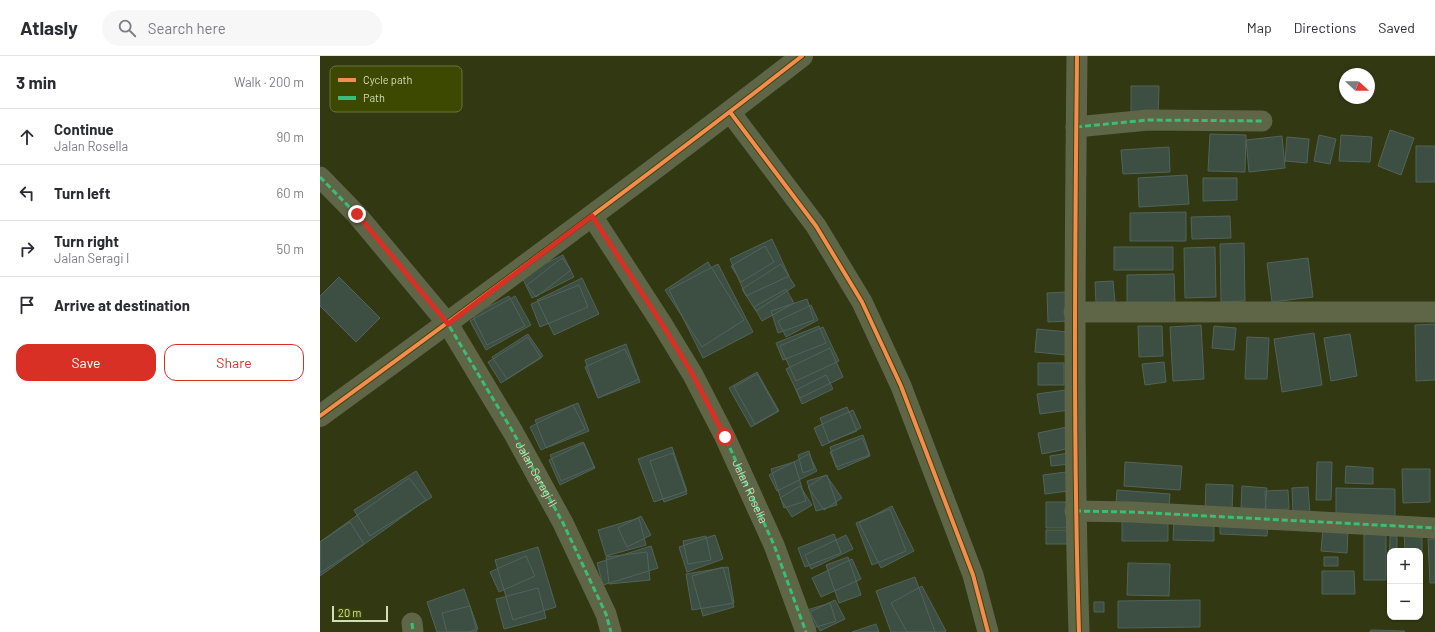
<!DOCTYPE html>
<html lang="en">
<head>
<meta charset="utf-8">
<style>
  :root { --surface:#fff; --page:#f7f7f7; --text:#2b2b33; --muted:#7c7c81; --line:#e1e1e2; --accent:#d93025 }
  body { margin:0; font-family:Barlow,sans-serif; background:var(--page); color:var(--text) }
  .controls { position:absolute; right:12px; bottom:12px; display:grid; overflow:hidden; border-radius:8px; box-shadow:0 1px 3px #0004 }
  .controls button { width:36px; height:36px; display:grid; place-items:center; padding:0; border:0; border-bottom:1px solid var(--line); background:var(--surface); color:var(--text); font:20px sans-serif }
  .compass { position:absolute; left:1019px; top:12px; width:36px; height:36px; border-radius:50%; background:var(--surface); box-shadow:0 1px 3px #0004; rotate:111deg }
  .scale { position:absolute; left:12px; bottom:10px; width:56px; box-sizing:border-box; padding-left:4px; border:2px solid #d4deb6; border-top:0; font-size:11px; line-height:14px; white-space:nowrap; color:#d4deb6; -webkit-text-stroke:3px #3d4801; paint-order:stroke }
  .stop { position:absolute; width:12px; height:12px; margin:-9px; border:3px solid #d93025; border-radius:50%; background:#fff }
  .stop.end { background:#d93025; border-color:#fff; box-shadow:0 1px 4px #0008 }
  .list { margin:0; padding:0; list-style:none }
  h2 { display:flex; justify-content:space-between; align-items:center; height:52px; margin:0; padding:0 16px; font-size:17px }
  h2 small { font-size:13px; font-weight:400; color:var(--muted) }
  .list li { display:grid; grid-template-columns:26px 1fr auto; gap:12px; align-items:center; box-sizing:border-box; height:56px; padding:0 16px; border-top:1px solid var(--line) }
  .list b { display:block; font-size:15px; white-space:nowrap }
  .list p { margin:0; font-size:13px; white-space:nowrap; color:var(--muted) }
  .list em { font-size:13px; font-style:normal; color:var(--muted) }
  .actions { display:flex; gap:8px; padding:12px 16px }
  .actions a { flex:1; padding:9px 0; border:1px solid var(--accent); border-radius:12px; text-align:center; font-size:14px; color:var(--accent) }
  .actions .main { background:var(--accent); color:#fff }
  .icon { flex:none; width:22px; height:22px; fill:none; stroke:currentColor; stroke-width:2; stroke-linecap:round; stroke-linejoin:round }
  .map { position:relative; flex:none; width:1115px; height:576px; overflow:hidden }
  header { display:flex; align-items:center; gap:24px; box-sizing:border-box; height:56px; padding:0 20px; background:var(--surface); border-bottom:1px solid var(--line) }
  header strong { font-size:19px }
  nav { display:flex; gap:22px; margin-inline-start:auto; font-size:14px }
  .search { width:280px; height:36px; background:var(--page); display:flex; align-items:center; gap:10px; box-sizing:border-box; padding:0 14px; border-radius:22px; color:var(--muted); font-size:15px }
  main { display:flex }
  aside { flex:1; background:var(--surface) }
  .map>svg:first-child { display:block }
  .building { fill:#3d4e42; stroke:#51645c }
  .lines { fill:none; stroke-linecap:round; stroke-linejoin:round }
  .minor { stroke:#5f6547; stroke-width:21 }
  .tertiary { stroke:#5f6547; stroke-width:22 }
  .quiet { stroke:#3abd76; stroke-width:3; stroke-dasharray:6 3; stroke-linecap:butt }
  .cycleway-casing { stroke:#3d4801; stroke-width:6 }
  .cycleway { stroke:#f68b52; stroke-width:4 }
  .route { stroke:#d93025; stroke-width:5 }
  .labels { text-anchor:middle; stroke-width:3.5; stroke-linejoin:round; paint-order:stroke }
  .street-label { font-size:12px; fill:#d4deb6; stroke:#3d4801 }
  .key { fill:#3d4801; stroke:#6a7537; stroke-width:1 }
  .key-label { font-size:11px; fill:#d4deb6 }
</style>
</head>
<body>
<header>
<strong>Atlasly</strong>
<div class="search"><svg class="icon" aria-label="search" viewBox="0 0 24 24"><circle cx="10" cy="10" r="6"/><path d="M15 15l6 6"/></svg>Search here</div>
<nav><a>Map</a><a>Directions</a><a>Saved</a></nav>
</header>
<main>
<aside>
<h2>3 min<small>Walk · 200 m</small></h2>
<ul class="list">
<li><svg class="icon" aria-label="ahead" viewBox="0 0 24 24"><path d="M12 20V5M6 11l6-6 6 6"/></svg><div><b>Continue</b><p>Jalan Rosella</p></div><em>90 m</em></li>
<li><svg class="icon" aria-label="left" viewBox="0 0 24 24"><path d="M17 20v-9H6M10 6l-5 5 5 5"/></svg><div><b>Turn left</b></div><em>60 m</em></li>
<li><svg class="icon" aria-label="right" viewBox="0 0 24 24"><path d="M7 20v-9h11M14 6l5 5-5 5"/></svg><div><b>Turn right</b><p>Jalan Seragi I</p></div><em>50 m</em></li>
<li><svg class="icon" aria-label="arrive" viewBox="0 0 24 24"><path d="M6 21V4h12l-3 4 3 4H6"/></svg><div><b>Arrive at destination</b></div></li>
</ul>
<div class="actions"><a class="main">Save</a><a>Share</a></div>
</aside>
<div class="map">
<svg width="1115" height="576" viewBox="0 0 1115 576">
  <rect width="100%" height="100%" fill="#323811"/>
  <!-- building -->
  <path class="building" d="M811,30h28l-1,33h-27z
    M1070,74l24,8 -13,37 -23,-9z
    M890,78l36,1 -1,37 -37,-1z
    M999,79l17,4 -6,25 -16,-3z
    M1021,79l31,2 -2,25 -31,-1z
    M962,80l3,32 -36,4 -3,-32z
    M967,81l22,2 -2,24 -22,-2z
    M1096,90h19v36h-19z
    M849,91l1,25 -47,2 -2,-24z
    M867,119l2,29 -50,3 -1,-29z
    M883,122h34v22l-34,1z
    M866,156v29h-56v-28z
    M910,160l1,22 -39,1 -1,-22z
    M452,183l17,37 -43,20 -16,-37z
    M924,187l1,58 -24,1 -1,-58z
    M445,190l9,16 -33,20 -10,-16z
    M794,191h59v23h-59z
    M895,191l1,50 -31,1 -1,-50z
    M243,199l11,22 -42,21 -11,-23z
    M242,202l9,12 -35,27 -9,-12z
    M988,202l5,39 -41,5 -5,-39z
    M388,206l36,58 -42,27 -37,-57z
    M398,208l35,68 -50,26 -34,-68z
    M461,208l14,22 -39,25 -14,-22z
    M854,218l1,29 -48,1v-29z
    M19,221l41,41 -24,24 -36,-36v-10z
    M262,222l17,36 -45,21 -17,-35z
    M793,225l2,21 -19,2 -1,-22z
    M259,229l9,22 -48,20 -9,-23z
    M466,233l8,14 -32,18 -8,-14z
    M747,236l1,29 -20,1 -1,-29z
    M189,240l16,30 -38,19 -15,-30z
    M195,240l16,29 -45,25 -16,-29z
    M487,243l7,21 -36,13 -7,-22z
    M491,249l7,15 -32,17 -8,-16z
    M1115,268v56l-19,1 -1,-56z
    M881,269l3,54 -31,2 -3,-54z
    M499,270l7,17 -43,17 -7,-17z
    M818,270h24l1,30 -24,1z
    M894,270l22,2 -2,22 -22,-2z
    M503,271l16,34 -43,20 -16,-35z
    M717,273l31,3 -2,23 -31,-3z
    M994,277l8,52 -40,7 -8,-53z
    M208,278l15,22 -36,23 -15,-22z
    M1030,278l7,42 -26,5 -7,-43z
    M208,281l13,21 -40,25 -13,-21z
    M927,281l22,1 -2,41h-22z
    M306,288l14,38 -42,16 -13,-38z
    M510,292l13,29 -43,21 -14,-29z
    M305,293l14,30 -41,19 -13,-31z
    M844,306l2,20 -21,3 -3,-21z
    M718,307h26v22h-26z
    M437,316l22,39 -28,16 -22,-39z
    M437,318l21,37 -23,13 -21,-37z
    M506,319l7,14 -31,15 -6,-14z
    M746,334l3,20 -29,4 -3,-20z
    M258,347l11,28 -43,17 -11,-28z
    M253,349l12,24 -44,21 -11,-23z
    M527,351l10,24 -28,11 -9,-24z
    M533,354l8,18 -39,18 -8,-18z
    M747,371l4,21 -29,6 -4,-21z
    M543,379l7,20 -34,12 -6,-20z
    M542,382l8,18 -32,14 -8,-18z
    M263,386l11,25 -33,14 -11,-26z
    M264,387l11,25 -35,17 -11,-25z
    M352,391l15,44 -33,11 -16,-43z
    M489,395l5,18 -11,4 -5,-18z
    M353,397l14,41 -23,8 -14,-41z
    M749,397l1,11 -19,2 -1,-10z
    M489,398l8,17 -40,20 -8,-16z
    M474,406l12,39 -22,7 -13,-39z
    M805,406l57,4 -2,24 -56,-4z
    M997,406h15l-1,38h-15z
    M1026,410l27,2v16l-28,-1z
    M1082,413h28v33l-27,1z
    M96,415l16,26 -62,39 -16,-26z
    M746,416l2,19 -23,3 -2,-19z
    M506,419l16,23 -18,12 -16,-23z
    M507,419l10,30 -21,6 -9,-30z
    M89,422l17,22 -106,76v-34z
    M886,428l27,1 -1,26 -27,-1z
    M480,430l12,19 -20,12 -12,-19z
    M922,430l25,2 -2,22 -24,-2z
    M988,431l2,27h-17l-1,-26z
    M1016,432l59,1v30l-59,-1z
    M797,434l53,4 -1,15 -53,-4z
    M968,434l1,19 -23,2 -1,-20z
    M726,446h20l1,26h-21z
    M572,450l22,45 -33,17 -22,-45z
    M570,453l16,42 -34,14 -16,-42z
    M321,460l10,19 -24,12 -9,-19z
    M802,461h46v24h-46z
    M319,462l7,27 -40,11 -8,-26z
    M854,463l40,1v21l-41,-1z
    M900,464l48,2 -1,14 -47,-2z
    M30,466l14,22 -44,29v-31z
    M1003,472l25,2 -1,23 -26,-2z
    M726,474h22l1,14h-23z
    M1084,476h18v51h-2v-32h-15z
    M514,478l7,19 -36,14 -7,-19z
    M1044,478h22v46h-22z
    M395,479l8,24 -36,13 -8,-25z
    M526,479l7,14 -42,20 -6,-14z
    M386,480l5,24 -23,4 -5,-23z
    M1070,480h7v15h-7v20h-1z
    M1108,483h7v44h-5z
    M331,490l7,22 -55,17 -6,-22z
    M218,491l18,60 -43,13 -18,-60z
    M327,496l3,28 -41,4 -3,-27z
    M206,500l9,20 -36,16 -9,-20z
    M528,501l13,38 -22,8 -13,-38z
    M1004,501h14v9h-14z
    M532,503l9,20 -40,18 -9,-19z
    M808,507l42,1 -1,32 -42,-1z
    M403,511l11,40 -31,9 -11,-40z
    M408,511l6,36 -42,7 -6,-36z
    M1002,515h32l1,23h-33z
    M595,521l20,55h-44l-15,-41z
    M602,530l24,45 -2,1h-37l-16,-29z
    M218,532l8,30 -42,11 -8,-30z
    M144,533l14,40 -10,3h-31l-10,-30z
    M515,544l10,19 -25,12 -10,-19z
    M880,544v27l-82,1v-27z
    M774,546h10v10h-10z
    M510,547l6,18 -23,7 -6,-18z
    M150,550l7,26h-30l-5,-19z
    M556,568l3,8h-27z
    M1051,574l34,1 -1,1h-34z"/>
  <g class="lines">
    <!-- minor -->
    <g class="minor">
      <path d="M757,0c-2,192 -4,384 2,576"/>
      <path d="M410,56l86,114 46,76 39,84 72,189 15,57"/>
      <path d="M756,71l72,-7 114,1"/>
      <path id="s1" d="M0,121l37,38 91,109 65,108 50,91 43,91 5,18"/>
      <path id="s2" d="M272,160l70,108 31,51 32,62 49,108 32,87"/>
      <path d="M754,256h361"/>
      <path d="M755,455l57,1 303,16"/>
      <path d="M92,567l1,9"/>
    </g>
    <!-- tertiary -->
    <path class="tertiary" d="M0,360c162,-118 324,-237 482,-360"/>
    <!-- quiet -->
    <path class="quiet" d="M756,71l72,-7 114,1
      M0,121l37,38 91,109 65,108 50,91 43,91 5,18
      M272,160l70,108 31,51 32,62 49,108 32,87
      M755,455l57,1 303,16
      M92,567l1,9"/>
    <defs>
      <path id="cycleway" d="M757,0c-2,192 -4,384 2,576
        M410,56l86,114 46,76 39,84 72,189 15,57
        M0,360c162,-118 324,-237 482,-360"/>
    </defs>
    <!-- cycleway casing -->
    <use href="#cycleway" class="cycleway-casing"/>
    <!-- cycleway -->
    <use href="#cycleway" class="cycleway"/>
  </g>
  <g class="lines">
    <!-- route -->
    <path class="route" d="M37,158l91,110 144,-108 70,108 31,51 32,62"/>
  </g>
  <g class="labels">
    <!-- street labels -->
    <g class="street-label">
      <text dy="4" stroke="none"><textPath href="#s1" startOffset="369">Jalan Seragi II</textPath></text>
      <text dy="4" stroke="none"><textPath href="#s2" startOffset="318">Jalan Rosella</textPath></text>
    </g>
  </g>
  <!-- legend -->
  <rect x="10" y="10" width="132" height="46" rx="6" class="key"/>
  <rect x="18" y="22" width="18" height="4" fill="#f68b52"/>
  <rect x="18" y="40" width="18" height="4" fill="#3abd76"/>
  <g class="key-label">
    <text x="43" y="28">Cycle path</text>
    <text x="43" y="46">Path</text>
  </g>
</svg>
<div class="controls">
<button>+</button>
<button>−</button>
</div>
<svg class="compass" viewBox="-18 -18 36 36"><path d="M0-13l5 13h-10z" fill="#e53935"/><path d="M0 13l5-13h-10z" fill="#7c7c81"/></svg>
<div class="scale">20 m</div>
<div class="stop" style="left:405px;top:381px"></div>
<div class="stop end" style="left:37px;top:158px"></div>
</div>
</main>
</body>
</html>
